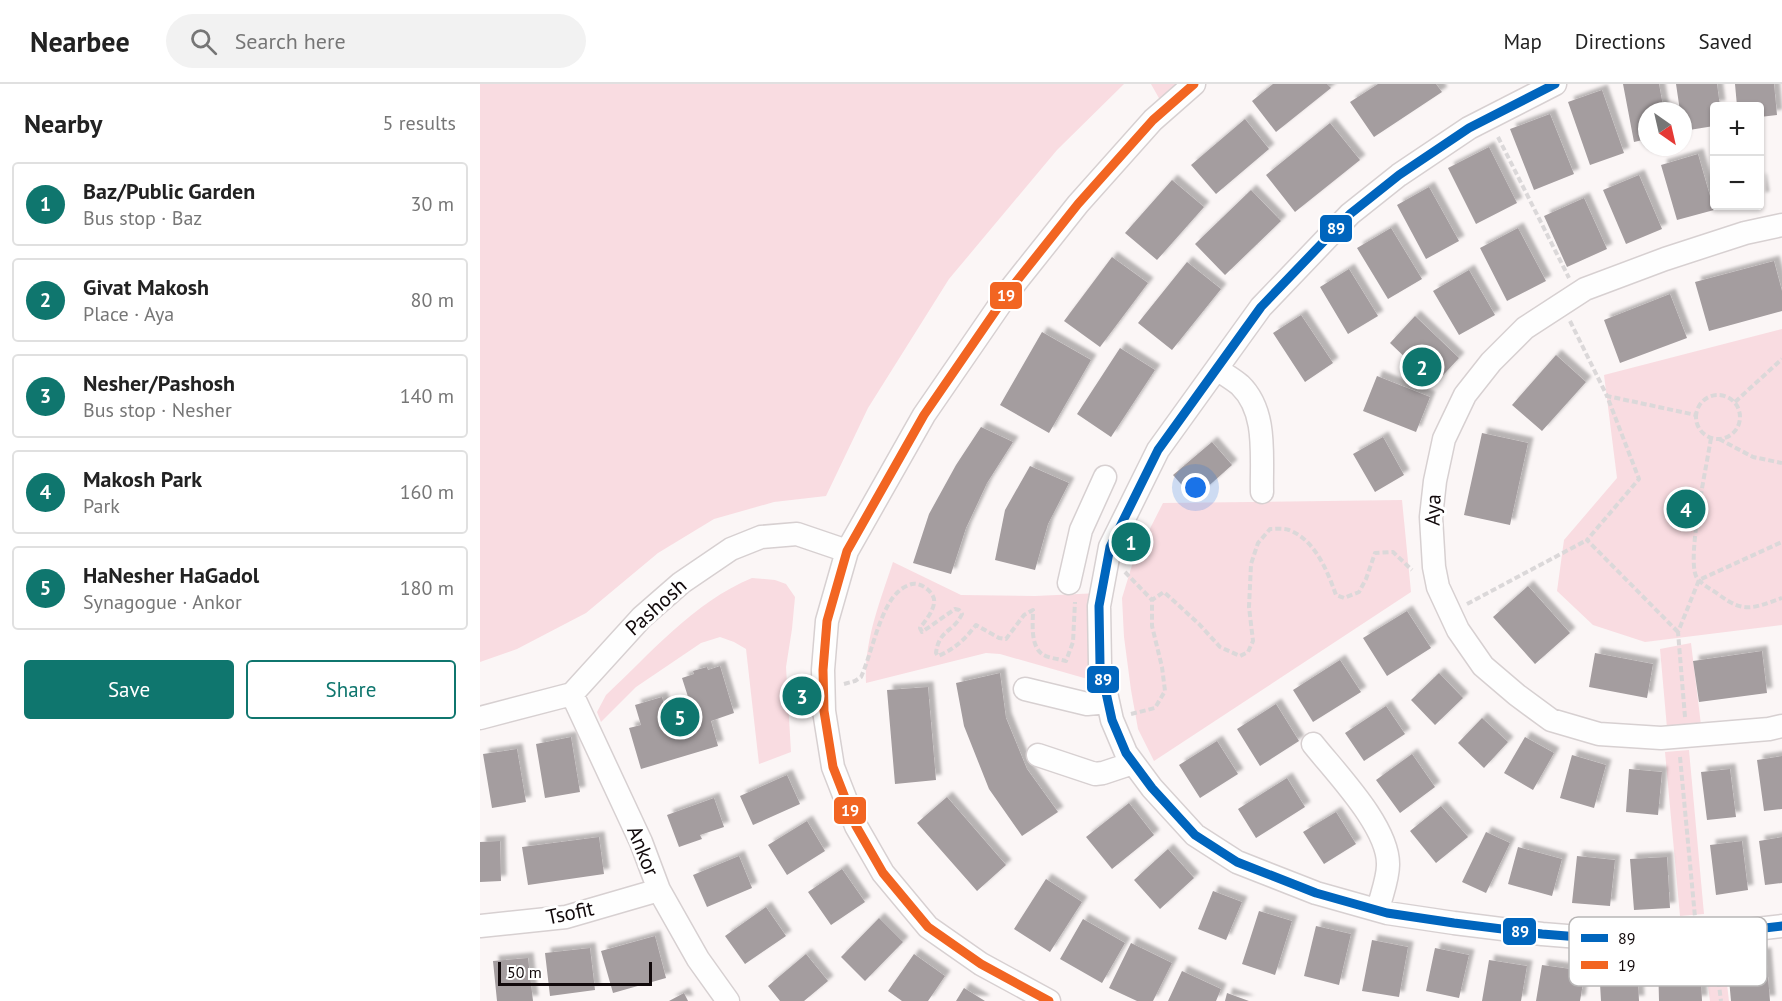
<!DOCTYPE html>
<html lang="en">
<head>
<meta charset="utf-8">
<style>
  :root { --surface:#fff; --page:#f2f2f2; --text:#222; --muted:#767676; --line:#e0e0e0; --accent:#0f766e }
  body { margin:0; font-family:"PT Sans",sans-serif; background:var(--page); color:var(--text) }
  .controls { position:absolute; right:18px; top:18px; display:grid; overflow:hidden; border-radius:6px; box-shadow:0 2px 4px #0004 }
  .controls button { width:54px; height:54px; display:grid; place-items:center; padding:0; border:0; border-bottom:2px solid var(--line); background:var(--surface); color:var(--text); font:30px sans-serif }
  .compass { position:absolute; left:1158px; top:18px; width:54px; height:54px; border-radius:50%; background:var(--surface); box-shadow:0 2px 4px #0004; rotate:146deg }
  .scale { position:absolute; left:18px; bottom:15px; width:154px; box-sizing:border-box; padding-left:6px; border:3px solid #120a0c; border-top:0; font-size:16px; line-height:21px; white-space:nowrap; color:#120a0c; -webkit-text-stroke:4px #fff; paint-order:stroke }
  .you { position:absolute; left:716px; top:404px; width:21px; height:21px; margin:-15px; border:4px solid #fff; border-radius:50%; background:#1a73e8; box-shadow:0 0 0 9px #1a73e833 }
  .badge { display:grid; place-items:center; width:39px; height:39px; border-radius:50%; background:var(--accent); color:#fff; font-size:20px; font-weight:700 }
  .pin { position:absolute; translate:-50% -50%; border:3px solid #fff; box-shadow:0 2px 6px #0006 }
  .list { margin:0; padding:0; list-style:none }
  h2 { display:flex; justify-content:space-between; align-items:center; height:78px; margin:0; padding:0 24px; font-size:26px }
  h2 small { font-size:20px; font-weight:400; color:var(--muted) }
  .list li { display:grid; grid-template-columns:39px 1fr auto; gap:18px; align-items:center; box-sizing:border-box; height:84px; margin:0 12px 12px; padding:0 12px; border:2px solid var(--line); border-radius:6px }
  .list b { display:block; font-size:22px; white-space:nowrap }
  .list p { margin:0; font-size:20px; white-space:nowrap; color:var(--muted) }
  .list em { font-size:20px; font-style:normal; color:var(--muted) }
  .actions { display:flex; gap:12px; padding:18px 24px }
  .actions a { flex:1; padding:14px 0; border:2px solid var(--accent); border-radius:6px; text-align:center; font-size:21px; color:var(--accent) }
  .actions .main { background:var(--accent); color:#fff }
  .icon { flex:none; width:33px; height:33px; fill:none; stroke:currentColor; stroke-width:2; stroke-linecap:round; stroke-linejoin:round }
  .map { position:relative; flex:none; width:1302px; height:917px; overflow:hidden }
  header { display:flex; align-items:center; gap:36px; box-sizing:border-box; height:84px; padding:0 30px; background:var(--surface); border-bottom:2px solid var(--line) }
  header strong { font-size:28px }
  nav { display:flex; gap:33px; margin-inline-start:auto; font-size:21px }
  .search { width:420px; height:54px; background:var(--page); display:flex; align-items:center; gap:15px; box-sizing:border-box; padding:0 21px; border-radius:33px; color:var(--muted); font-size:22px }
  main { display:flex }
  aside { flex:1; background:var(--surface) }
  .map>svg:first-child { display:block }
  .green { fill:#f9dce1 }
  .building { fill:#a49d9f; filter:url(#shadow) }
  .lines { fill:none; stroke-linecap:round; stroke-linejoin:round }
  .minor-casing { stroke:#d7d0d1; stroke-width:25 }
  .path { stroke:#dbd8d9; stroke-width:4; stroke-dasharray:6 3; stroke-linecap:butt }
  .minor { stroke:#fefefe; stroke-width:22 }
  .bus-1-casing { stroke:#fff; stroke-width:14 }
  .bus-2-casing { stroke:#fff; stroke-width:14 }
  .bus-1 { stroke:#0065bd; stroke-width:9 }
  .bus-2 { stroke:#f26522; stroke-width:9 }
  .labels { text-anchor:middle; stroke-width:6; stroke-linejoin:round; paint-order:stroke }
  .street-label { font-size:21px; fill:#120a0c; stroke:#fff }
  .key { fill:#fff; stroke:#b8b6b6; stroke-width:1.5 }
  .key-label { font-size:16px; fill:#120a0c }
  .line-badge { stroke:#fff; stroke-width:2 }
  .badge-label { font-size:16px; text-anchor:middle; font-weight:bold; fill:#fff }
</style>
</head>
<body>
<header>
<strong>Nearbee</strong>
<div class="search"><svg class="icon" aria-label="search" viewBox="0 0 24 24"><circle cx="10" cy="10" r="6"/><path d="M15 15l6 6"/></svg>Search here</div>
<nav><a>Map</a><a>Directions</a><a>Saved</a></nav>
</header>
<main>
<aside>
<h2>Nearby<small>5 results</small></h2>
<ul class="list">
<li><span class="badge">1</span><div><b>Baz/Public Garden</b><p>Bus stop · Baz</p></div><em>30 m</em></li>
<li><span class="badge">2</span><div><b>Givat Makosh</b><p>Place · Aya</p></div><em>80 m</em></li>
<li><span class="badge">3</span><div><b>Nesher/Pashosh</b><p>Bus stop · Nesher</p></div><em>140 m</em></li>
<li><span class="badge">4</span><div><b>Makosh Park</b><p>Park</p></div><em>160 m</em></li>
<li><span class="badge">5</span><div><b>HaNesher HaGadol</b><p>Synagogue · Ankor</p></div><em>180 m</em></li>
</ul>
<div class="actions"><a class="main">Save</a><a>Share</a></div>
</aside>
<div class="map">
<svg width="1302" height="917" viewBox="0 0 1302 917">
  <defs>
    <filter id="shadow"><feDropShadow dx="5.5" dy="-5.5" stdDeviation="1.5" flood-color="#0004"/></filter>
  </defs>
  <rect width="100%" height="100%" fill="#fbf6f6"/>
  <!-- green -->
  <path class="green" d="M0,0h644l-67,66 -108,129 -81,129 -42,88 -52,6 -60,17 -56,34 -72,60 -69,36 -37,13z
    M671,0h33l-24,16z
    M1302,245v296l-137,17 -52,-17 -36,-34 7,-51 53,-62 -13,-103z
    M922,416l9,92 -257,169 -16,-32 -7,-39 -7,-53 -2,-39 11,-36 30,-59z
    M413,478l68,33 74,1 65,-3 -9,87 -91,-26 -14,-1 -120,30c-2,-43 14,-81 27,-121z
    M272,494l23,2 11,4 9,13 -3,32 -6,38 5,85 -32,12 -13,-115 -12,-7 -14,-5 -19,6 -65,44 -35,35 -4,-10 9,-17c45,-42 88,-93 146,-117z
    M1211,559l10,82 -34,3 -7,-79z
    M1209,666l15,164 -24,2 -15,-164z
    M1241,849l8,68h-19l-7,-54z"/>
  <!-- building -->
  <path class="building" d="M793,0h54l4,4 -55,44 -24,-31z
    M898,0h58l6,8 -68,45 -24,-35z
    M1143,0h36l5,27h-17v28l-13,3z
    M1196,0h41l3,22h-6v20l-31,5v-20h-3z
    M1255,0h39l3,31 -17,2v-11h-23z
    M1122,6l22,63 -34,12 -22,-63z
    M1070,30l24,60 -40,16 -24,-61z
    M765,35l24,30 -53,45 -25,-29z
    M850,39l30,37 -65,52 -29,-37z
    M1009,63l28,56 -41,21 -28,-56z
    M1218,70l16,56 -37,10 -16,-55z
    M1159,91l23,54 -36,15 -23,-54z
    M1281,95l3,18 -4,1v-19z
    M692,96l32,27 -47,53 -32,-27z
    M949,103l30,54 -33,18 -29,-54z
    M771,106l30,31 -56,54 -30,-31z
    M1104,114l23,51 -40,18 -23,-51z
    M911,144l31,51 -34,20 -31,-51z
    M1038,144l28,53 -39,20 -27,-53z
    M632,173l36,26 -48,64 -36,-26z
    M1294,177l8,30v20l-73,20 -14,-49z
    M707,178l34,27 -49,61 -34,-27z
    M869,185l29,47 -30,18 -28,-47z
    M989,186l26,45 -36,20 -26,-44z
    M1190,210l17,44 -67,25 -16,-43z
    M821,231l32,48 -28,19 -32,-49z
    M935,232l44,42 -25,27 -44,-42z
    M562,248l49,28 -42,73 -49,-28z
    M640,264l35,22 -44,67 -34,-23z
    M1076,271l30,27 -44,49 -30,-26z
    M897,292l53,21 -14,35 -53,-21z
    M501,343l32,15 -26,41 -21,45 -15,46 -38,-11 16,-49 27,-49z
    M1002,349l46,10 -18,82 -46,-10z
    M903,353l21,38 -29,17 -22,-38z
    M732,358l20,23 -38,34 -21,-24z
    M550,382l39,17 -21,41 -13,46 -40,-10 10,-50z
    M1048,502l42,47 -35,31 -42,-47z
    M927,527l24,37 -44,28 -24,-38z
    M1282,567l5,42 -68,9 -6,-41z
    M1115,569l58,11 -6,34 -58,-11z
    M860,576l21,32 -48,30 -20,-32z
    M240,582l14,47 -23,8 7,25 -77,23 -12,-41 12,-3 -6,-20 27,-8 4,14 24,-8 -8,-25 12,-4 -1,-3 14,-4 1,3z
    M520,589l6,45 21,51 31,43 -36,24 -33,-47 -25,-63 -8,-43z
    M959,589l24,25 -28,27 -24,-25z
    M448,603l8,93 -41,4 -8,-94z
    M796,620l23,37 -39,25 -23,-37z
    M906,622l19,28 -41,27 -19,-28z
    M1002,634l26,24 -24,26 -26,-25z
    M91,653l9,55 -35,6 -9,-54z
    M1045,653l29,16 -21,37 -29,-17z
    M737,657l21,33 -38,24 -21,-33z
    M37,665l9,53 -34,6 -9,-54z
    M932,670l23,33 -35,26 -24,-33z
    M1092,671l34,10 -12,43 -34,-10z
    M1302,672v53l-18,2 -7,-51z
    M1149,685l33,3 -4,43 -32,-3z
    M1250,685l6,48 -29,3 -6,-48z
    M307,691l13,29 -47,21 -13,-29z
    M807,694l18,29 -49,31 -18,-29z
    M467,713l59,68 -29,26 -60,-68z
    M234,714l10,29 -24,8 2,4 -23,8 -12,-32z
    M649,719l25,32 -42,34 -26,-32z
    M961,722l27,31 -32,26 -26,-32z
    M856,728l20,32 -32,20 -21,-32z
    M327,737l18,30 -38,24 -19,-30z
    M1006,748l24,11 -24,50 -24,-11z
    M119,753l5,37 -76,11 -6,-38z
    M1302,753v46l-17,2 -6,-44z
    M20,757l1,40 -21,1v-40z
    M1262,757l6,49 -32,5 -6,-50z
    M1038,763l44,12 -10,37 -44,-12z
    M688,765l26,29 -34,31 -26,-29z
    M259,772l13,32 -45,19 -14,-32z
    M1097,772l38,4 -5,46 -38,-3z
    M1187,773l3,51 -36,2 -4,-51z
    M362,785l23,33 -34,23 -23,-33z
    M566,795l36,23 -32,50 -36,-23z
    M733,807l29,11 -16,38 -28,-11z
    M286,823l20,29 -41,28 -20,-28z
    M779,827l33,10 -17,54 -33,-11z
    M399,834l24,24 -38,39 -24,-24z
    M603,835l42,24 -23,40 -42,-24z
    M836,842l35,8 -12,51 -35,-9z
    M175,852l11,42 -53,15 -12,-42z
    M892,856l36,7 -9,50 -37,-6z
    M651,859l41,20 -19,38h-16l-28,-13z
    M110,864l5,42 -45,6 -5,-43z
    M955,864l34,7 -10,43 -33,-7z
    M1286,869l4,48h-39l-4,-44z
    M326,870l22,27 -24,20h-24l-12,-15z
    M434,870l31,22 -17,25h-26l-14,-10z
    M48,874l5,43h-36l-4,-40z
    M1220,875l2,42h-43l-1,-40z
    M1009,876l38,6 -6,35h-39z
    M1157,880l2,37h-38l-2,-35z
    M1062,881l43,6 -5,30h-44z
    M702,887l39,18 -5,12h-48z
    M484,904l21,13h-29z
    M204,909l4,8h-19z
    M747,909l22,8h-24z"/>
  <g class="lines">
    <defs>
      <path id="minor" d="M1075,0l-86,44 -70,47 -49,39 -89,93 -103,143 -48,97 -11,59 1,59 12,55 14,33 26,35 43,47 42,27 79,31 71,20 67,10 88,11 87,7 101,-9 52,-6
        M1302,141l-37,8 -80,26 -80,30 -60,39 -34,34 -26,33 -21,44 -9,42 -4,36 3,50 4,20 20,43 25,36 34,29 34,25 48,14 62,4 108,-9 13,-3
        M737,285c7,5 16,10 23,16 28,27 21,72 22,107
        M589,499l12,-53 24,-53
        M545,605l62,15 21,-2
        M92,610l69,148 18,48 39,69 30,42
        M0,634l92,-24 70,-77 39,-34 50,-34 30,-12 36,-3 50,17
        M833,660c23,29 76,83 75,121 0,14 -7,31 -10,45
        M558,671l57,19 8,-1 30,-10
        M0,842l86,-9 93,-27
        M569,917l-68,-37 -53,-37 -45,-54 -27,-47 -23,-59 -9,-56 -1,-41 4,-49 20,-70 77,-136 88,-128 66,-83 75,-84 41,-36"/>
    </defs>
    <!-- minor casing -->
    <use href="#minor" class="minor-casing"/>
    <!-- path -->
    <path class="path" d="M1018,53l71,141
      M1090,237l37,75
      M1216 333a22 22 0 1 1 44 0a22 22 0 1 1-44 0Z
      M1255,318l47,-43
      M1231,354c-4,26 -24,118 -15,138 4,8 15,13 22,18 26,20 35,14 64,4
      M1239,355l34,18 29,6
      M645,488l27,28
      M987,520l120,-64
      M1198,548l-91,-92 52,-61 -32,-83 89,19
      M364,600l11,-3 6,-4c11,-24 19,-70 38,-86 3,-3 9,-6 13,-7 9,-2 24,9 22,19 -1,9 -9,18 -14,25l2,4 33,-23 4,1 3,4c-9,19 -23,15 -26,39l2,3c17,-7 27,-17 38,-31l23,13 7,1 18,-24 9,-5c0,13 -3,35 9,44 5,4 17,5 24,7l7,-19 2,-40
      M651,630l24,-6 10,-17 -3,-24 -10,-41v-26l12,-8 35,32 21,23 20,9 8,-4 5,-11 -4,-34 2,-43 7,-21 12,-14c6,0 13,-1 19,1 26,10 38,40 47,65l8,3 15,-6 7,-13 9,-26 18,-1 19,18
      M1205,633l-7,-85 21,-52 83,-38
      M1200,673l15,160
      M1235,870l6,47"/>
    <!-- minor -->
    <use href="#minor" class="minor"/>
    <defs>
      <path id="bus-1" d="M1075,0l-86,44 -70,47 -49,39 -89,93 -103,143 -48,97 -11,59 1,59 12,55 14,33 26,35 43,47 42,27 79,31 71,20 67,10 88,11 87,7 101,-9 52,-6"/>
      <path id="bus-2" d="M569,917l-68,-37 -53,-37 -45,-54 -27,-47 -23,-59 -9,-56 -1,-41 4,-49 20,-70 77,-136 88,-128 66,-83 75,-84 41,-36"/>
    </defs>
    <!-- bus-1 casing -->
    <use href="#bus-1" class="bus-1-casing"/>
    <!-- bus-2 casing -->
    <use href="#bus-2" class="bus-2-casing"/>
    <!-- bus-1 -->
    <use href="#bus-1" class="bus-1"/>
    <!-- bus-2 -->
    <use href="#bus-2" class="bus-2"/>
  </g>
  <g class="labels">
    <!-- street labels -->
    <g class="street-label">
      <text transform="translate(953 426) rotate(-88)" y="7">Aya</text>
      <text transform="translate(176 523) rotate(-42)" y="7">Pashosh</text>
      <text transform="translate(163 767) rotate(68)" y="7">Ankor</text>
      <text transform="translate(90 829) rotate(-12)" y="7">Tsofit</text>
    </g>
  </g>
  <!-- legend -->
  <rect x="1089" y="833" width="198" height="69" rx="9" class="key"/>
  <rect x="1101" y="850" width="27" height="8" fill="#0065bd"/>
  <rect x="1101" y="877" width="27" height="8" fill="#f26522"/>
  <g class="key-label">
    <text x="1138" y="860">89</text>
    <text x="1138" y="887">19</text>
  </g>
  <g class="line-badge">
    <rect x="839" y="130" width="34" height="29" rx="6" fill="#0065bd"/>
    <rect x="509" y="197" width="34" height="29" rx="6" fill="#f26522"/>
    <rect x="606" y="581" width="34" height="29" rx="6" fill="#0065bd"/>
    <rect x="353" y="712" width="34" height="29" rx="6" fill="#f26522"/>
    <rect x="1022" y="833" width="35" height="29" rx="6" fill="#0065bd"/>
  </g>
  <g class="badge-label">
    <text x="856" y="150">89</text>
    <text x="526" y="217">19</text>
    <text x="623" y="601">89</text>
    <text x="370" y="732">19</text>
    <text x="1040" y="853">89</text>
  </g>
</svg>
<div class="controls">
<button>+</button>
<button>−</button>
</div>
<svg class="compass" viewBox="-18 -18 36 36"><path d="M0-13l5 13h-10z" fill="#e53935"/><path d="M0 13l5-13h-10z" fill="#767676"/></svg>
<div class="scale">50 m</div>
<div class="you"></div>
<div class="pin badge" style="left:651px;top:458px">1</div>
<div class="pin badge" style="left:942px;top:283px">2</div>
<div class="pin badge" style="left:322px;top:612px">3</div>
<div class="pin badge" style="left:1206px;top:425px">4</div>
<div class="pin badge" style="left:200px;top:633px">5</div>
</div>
</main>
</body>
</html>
